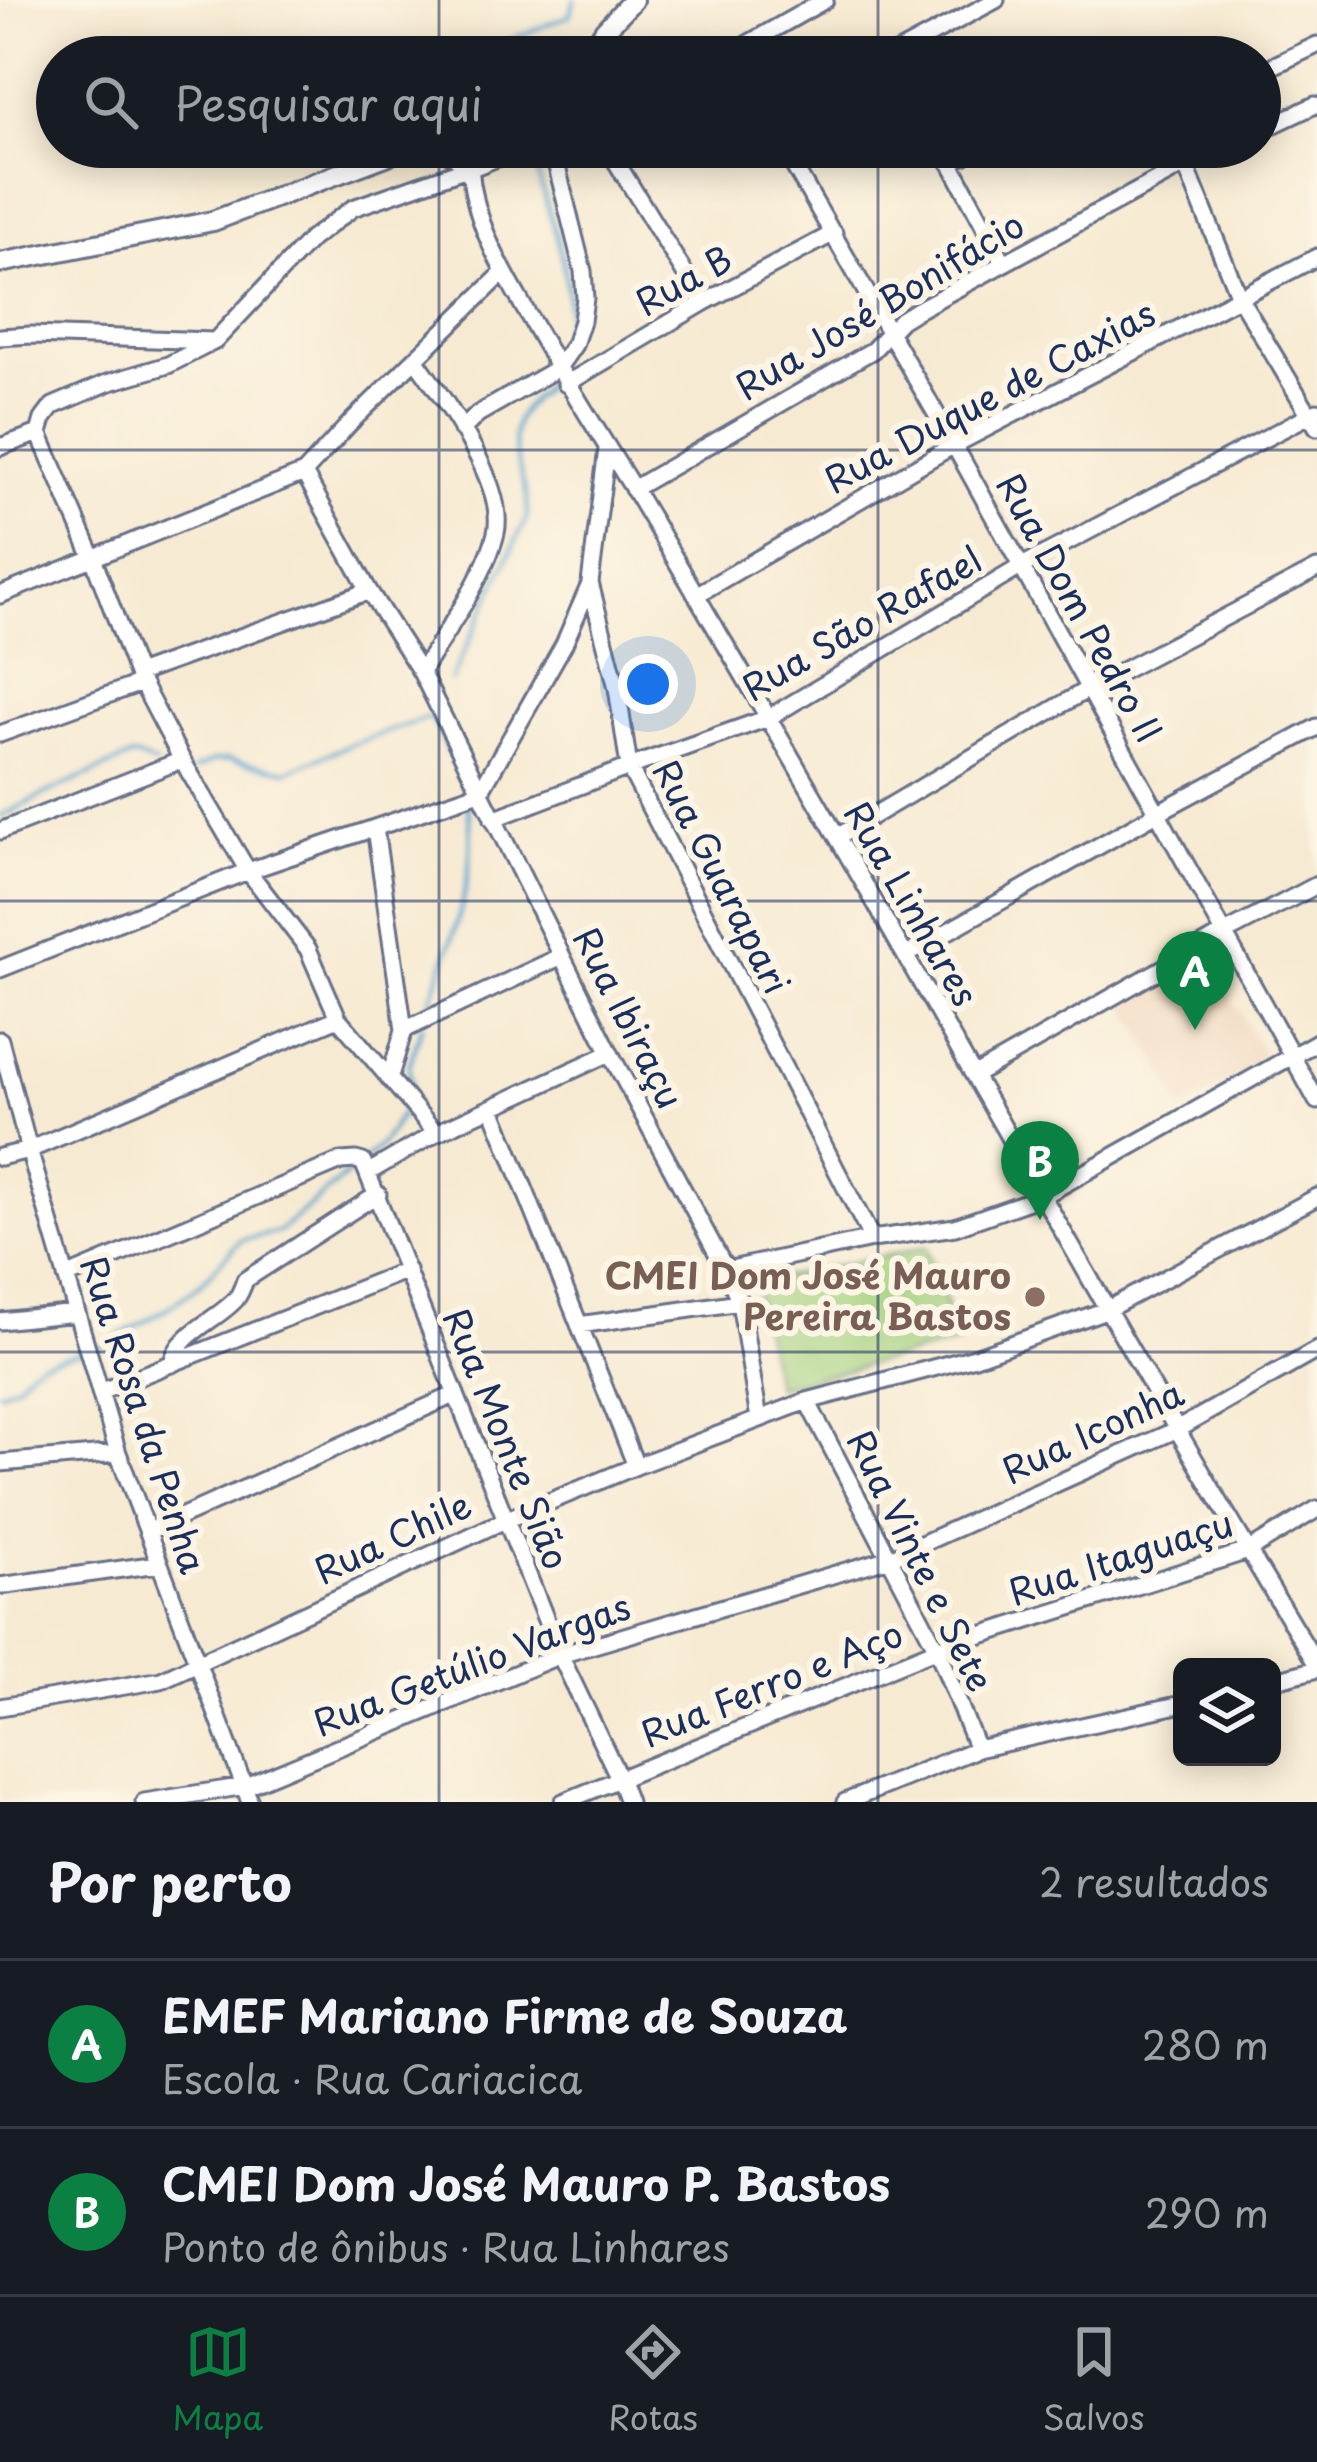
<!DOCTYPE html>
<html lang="pt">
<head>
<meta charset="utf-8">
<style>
  :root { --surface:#171b24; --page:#20242c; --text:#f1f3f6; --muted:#9ea1a6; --line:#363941; --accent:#0b8043 }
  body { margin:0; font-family:"Playpen Sans",sans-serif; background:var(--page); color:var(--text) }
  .controls { position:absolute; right:36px; bottom:36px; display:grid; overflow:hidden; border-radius:18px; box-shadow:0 6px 30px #0003 }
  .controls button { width:108px; height:108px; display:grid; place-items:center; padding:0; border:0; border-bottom:3px solid var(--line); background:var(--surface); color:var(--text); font:60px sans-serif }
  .you { position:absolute; left:648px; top:684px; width:42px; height:42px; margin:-30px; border:9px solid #fff; border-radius:50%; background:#1a73e8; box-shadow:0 0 0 18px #1a73e833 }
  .badge { display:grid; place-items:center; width:78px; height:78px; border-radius:50%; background:var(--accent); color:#fff; font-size:39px; font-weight:700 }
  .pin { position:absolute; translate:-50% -99px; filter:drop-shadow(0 3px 6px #0008) }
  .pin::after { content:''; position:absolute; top:63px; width:42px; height:36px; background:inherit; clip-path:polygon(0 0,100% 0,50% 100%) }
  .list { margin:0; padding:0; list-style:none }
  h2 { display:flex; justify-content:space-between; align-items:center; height:156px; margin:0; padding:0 48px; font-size:51px }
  h2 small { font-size:39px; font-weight:400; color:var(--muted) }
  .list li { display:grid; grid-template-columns:78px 1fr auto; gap:36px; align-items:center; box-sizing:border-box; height:168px; padding:0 48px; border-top:3px solid var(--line) }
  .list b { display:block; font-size:45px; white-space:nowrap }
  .list p { margin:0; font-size:39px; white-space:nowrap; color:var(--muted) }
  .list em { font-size:39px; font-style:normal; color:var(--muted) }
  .icon { flex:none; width:66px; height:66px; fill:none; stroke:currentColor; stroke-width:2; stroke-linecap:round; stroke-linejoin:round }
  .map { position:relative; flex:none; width:1317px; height:1802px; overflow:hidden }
  .search { position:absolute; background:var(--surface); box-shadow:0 6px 30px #0003; left:36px; right:36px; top:36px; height:132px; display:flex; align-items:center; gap:30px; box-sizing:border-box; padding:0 42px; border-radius:66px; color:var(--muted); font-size:45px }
  .sheet { height:492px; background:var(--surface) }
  nav { display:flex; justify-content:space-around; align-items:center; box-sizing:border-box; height:168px; border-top:3px solid var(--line); background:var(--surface); font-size:33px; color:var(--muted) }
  nav a { display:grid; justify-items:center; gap:6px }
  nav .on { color:var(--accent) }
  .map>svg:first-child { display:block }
  .built { fill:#efd6bc }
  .green { fill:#a4d17f; stroke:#60806e; stroke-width:3 }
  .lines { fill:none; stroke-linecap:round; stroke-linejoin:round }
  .stream { stroke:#55a5cf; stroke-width:4.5 }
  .minor-casing { stroke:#687087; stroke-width:21 }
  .tertiary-casing { stroke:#687087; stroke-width:24 }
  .minor { stroke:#fff; stroke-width:15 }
  .tertiary { stroke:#fff; stroke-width:18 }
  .grid { fill:none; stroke:#1b2f5e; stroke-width:3; stroke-opacity:0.55 }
  .education-dot { fill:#8d6e63; stroke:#fcf5e5; stroke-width:4.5 }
  .labels { text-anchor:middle; stroke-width:12; stroke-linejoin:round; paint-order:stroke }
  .street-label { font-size:36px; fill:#1b2f5e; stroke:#fcf5e5 }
  .education-label { font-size:36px; font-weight:bold; fill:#785e54; stroke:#fcf5e5; text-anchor:end }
</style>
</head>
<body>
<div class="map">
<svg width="1317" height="1802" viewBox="0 0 1317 1802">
  <rect width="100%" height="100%" fill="#fcf5e5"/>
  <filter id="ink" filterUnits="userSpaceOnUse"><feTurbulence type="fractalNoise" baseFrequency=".00833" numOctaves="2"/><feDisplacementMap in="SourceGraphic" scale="24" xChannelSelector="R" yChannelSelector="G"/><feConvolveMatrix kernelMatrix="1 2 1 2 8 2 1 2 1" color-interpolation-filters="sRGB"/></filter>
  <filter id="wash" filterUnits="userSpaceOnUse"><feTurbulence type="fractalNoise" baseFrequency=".004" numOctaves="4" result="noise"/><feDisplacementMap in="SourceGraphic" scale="48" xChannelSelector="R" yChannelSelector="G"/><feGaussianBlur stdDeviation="2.7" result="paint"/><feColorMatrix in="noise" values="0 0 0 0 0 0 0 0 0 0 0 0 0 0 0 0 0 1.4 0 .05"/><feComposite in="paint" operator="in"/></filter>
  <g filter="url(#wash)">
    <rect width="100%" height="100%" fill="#f7ead2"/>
    <!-- built -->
    <path class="built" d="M1207,960l3,1 55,95 -4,7 -78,45 -57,-103z"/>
    <!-- green -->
    <path class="green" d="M926,1247l34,96 -184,44 -22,-104z"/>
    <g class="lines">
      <!-- stream -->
      <path class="stream" d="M503,57l-2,-14 68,-27 6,-16
        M534,163c14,46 33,95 34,144 1,12 -2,26 -4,39
        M451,680l76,-163c2,-14 -1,-25 -5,-38 -16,-58 -9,-61 32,-101
        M194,770l19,-9 15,-2 59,12 60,-25 85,-30
        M0,817l45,-23 85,-37h7l18,7
        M426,1014c24,-71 61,-152 37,-228 -7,-24 -21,-47 -32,-69
        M412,1096l-3,-30 13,-41
        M366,1158l15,-13 26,-39
        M0,1392l18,-9 12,-14 12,-8 63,-16 64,-38 31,-22 36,-40 6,-5 37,-8 79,-67"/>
    </g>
  </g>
  <g filter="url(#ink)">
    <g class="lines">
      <defs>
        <path id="minor" d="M736,57l8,-11 81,-46
          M889,57l107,-57
          M1260,72l57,-27
          M1260,131l55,-26
          M607,147l96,156
          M783,147l171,298 363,656
          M942,147l62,116
          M1178,147l61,150 78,130
          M950,163l30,-16
          M0,337l31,-2 182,6
          M415,359c28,39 92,125 81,174 -11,45 -51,100 -75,139
          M566,384l137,-81 131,-70
          M462,430l16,-16 80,-46 16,-23 8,-24 3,-23 -2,-27 -31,-124
          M39,433l4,-14 10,-13 54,-23 61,-18 47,-24 96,-102 42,-31 117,-41c4,59 35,107 64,158 31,55 65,109 99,163 31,51 61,104 92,156 200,339 388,685 592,1021
          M39,433l54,125 44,116 45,86 66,111 60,78 30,69 98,115
          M0,447l39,-14
          M607,449l-17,134 27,105 12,79 243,472
          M304,473l65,118 52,81 189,381 116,217 14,32 19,117
          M633,489l240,-139 28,-30 13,-8 271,-147 39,-18
          M0,595l304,-122 47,-51 153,-150
          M696,595l258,-150 363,-188
          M137,674l232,-83
          M0,734l141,-51
          M493,819l136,-52 139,-49 254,-152 295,-155
          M375,828l29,202
          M0,831l182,-71
          M837,837l251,-148 229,-120
          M906,955l251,-142 160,-86
          M0,969l248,-98 232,-79 84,-148 26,-60
          M0,1040l29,110 89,303 132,349
          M975,1075l248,-141 94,-49
          M389,1079l15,-49 158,-74
          M492,1108l144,358
          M0,1157l29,-7 309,-132
          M369,1172l67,-39 174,-80
          M726,1270l146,-31 83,-12 88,-31 274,-154
          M66,1277l275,-116 15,-1 7,2 197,493 60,125 8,22
          M0,1321l76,-8
          M579,1325l161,-23
          M172,1364c4,-30 46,-44 64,-65 4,-5 7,-13 9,-19l133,-86
          M100,1392l307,-122
          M807,1401l130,248 40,100
          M0,1463l118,-10
          M149,1531l307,-137
          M0,1586l158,-22
          M1272,1681l45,-12
          M0,1707l161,-27 344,-160 131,-54 171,-65 168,-44 131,-47 211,-113
          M144,1802l102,-16 314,-131 330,-97 288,-129 139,-79
          M563,1802l374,-153 311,-98 69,-42
          M845,1802l132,-53 205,-45"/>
        <path id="tertiary" d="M587,57l17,-26 29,-31
          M0,263l213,-42 186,-70 37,-4 19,8 15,12 51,-20"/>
      </defs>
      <!-- minor casing -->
      <use href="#minor" class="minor-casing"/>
      <!-- tertiary casing -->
      <use href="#tertiary" class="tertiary-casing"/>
      <!-- minor -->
      <use href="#minor" class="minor"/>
      <!-- tertiary -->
      <use href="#tertiary" class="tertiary"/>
    </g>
  </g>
  <!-- grid -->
  <path class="grid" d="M439,0v57M878,0v57M439,147v1655M878,147v1655M0,450h1317M0,901h1317M0,1352h1317"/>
  <!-- markers -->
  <circle class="education-dot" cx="1035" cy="1297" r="12"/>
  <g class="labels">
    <!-- street labels -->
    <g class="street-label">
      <text transform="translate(684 281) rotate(-29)" y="13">Rua B</text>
      <text transform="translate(880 306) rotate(-31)" y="13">Rua José Bonifácio</text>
      <text transform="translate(990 397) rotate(-28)" y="13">Rua Duque de Caxias</text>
      <text transform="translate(1079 608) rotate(61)" y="13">Rua Dom Pedro II</text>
      <text transform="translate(862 624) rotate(-30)" y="13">Rua São Rafael</text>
      <text transform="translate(721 877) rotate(63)" y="13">Rua Guarapari</text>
      <text transform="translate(911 904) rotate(60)" y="13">Rua Linhares</text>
      <text transform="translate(628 1018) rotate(63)" y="13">Rua Ibiraçu</text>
      <text transform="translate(143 1415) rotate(72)" y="13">Rua Rosa da Penha</text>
      <text transform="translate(1093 1432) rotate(-25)" y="13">Rua Iconha</text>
      <text transform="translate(506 1439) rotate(68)" y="13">Rua Monte Sião</text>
      <text transform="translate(393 1538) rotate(-25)" y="13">Rua Chile</text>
      <text transform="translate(1121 1558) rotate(-18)" y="13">Rua Itaguaçu</text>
      <text transform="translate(920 1561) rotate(64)" y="13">Rua Vinte e Sete</text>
      <text transform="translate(472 1665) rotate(-21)" y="13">Rua Getúlio Vargas</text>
      <text transform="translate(772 1684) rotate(-22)" y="13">Rua Ferro e Aço</text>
    </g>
    <!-- education labels -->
    <g class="education-label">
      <text x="1011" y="1289">CMEI Dom José Mauro<tspan x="1011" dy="41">Pereira Bastos</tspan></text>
    </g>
  </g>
</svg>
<div class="controls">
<button><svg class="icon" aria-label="layers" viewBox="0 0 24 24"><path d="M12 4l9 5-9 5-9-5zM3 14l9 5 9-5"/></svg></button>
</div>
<div class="you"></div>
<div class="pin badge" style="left:1195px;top:1030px">A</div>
<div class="pin badge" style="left:1040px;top:1220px">B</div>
<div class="search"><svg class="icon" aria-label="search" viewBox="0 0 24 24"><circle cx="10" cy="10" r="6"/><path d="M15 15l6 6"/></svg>Pesquisar aqui</div>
</div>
<section class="sheet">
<h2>Por perto<small>2 resultados</small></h2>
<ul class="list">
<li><span class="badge">A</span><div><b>EMEF Mariano Firme de Souza</b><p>Escola · Rua Cariacica</p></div><em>280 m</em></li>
<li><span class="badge">B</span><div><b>CMEI Dom José Mauro P. Bastos</b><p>Ponto de ônibus · Rua Linhares</p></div><em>290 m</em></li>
</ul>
</section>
<nav>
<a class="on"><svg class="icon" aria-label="map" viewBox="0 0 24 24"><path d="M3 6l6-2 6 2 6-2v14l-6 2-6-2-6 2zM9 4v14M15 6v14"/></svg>Mapa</a>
<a><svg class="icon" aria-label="directions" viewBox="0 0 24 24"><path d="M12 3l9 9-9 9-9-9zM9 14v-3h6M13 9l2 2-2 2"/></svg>Rotas</a>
<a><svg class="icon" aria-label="saved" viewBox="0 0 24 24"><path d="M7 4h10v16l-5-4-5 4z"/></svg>Salvos</a>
</nav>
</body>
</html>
